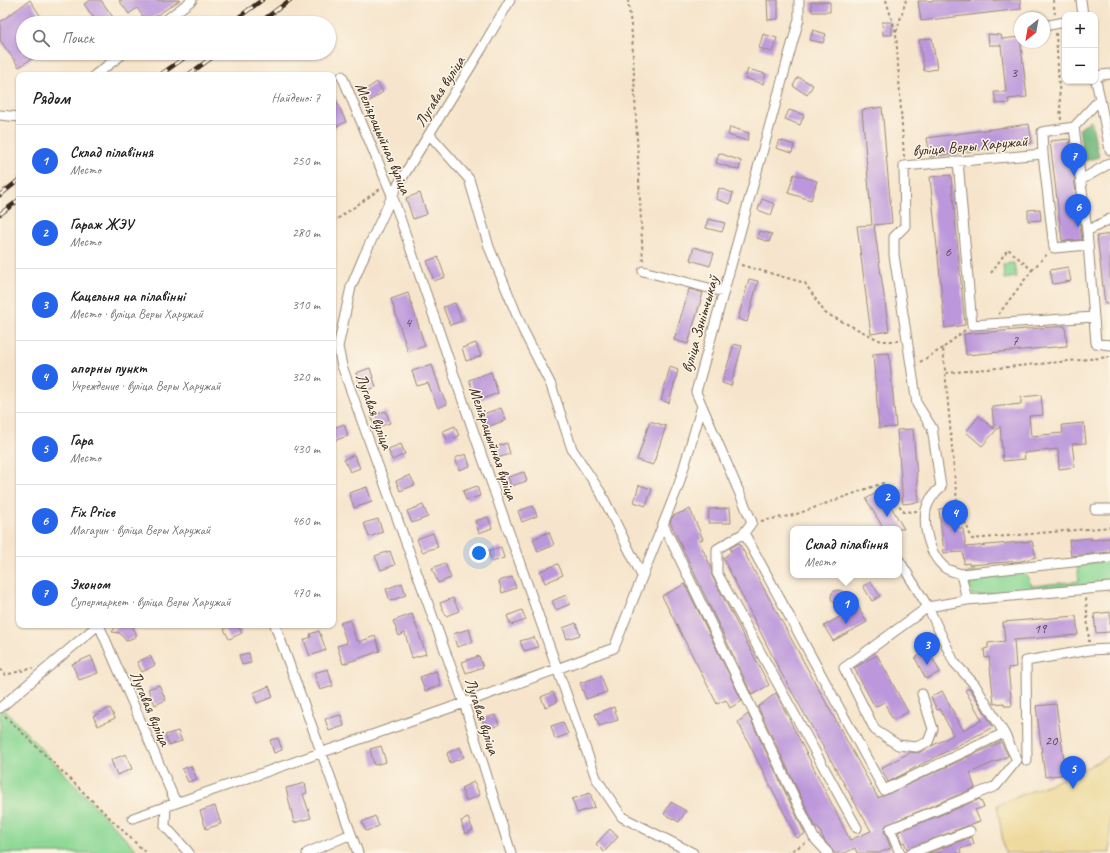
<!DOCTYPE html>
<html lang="ru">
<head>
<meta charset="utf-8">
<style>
  :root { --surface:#fff; --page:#f2f2f2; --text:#202124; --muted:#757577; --line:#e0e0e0; --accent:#2563eb }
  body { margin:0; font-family:Caveat,sans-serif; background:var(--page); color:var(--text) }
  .controls { position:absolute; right:12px; top:12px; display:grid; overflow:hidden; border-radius:8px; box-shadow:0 1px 3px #0004 }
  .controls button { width:36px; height:36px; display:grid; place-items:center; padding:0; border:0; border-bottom:1px solid var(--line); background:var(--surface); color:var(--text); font:20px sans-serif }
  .compass { position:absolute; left:1014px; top:12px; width:36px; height:36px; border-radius:50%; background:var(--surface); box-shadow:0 1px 3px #0004; rotate:211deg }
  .you { position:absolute; left:479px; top:553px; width:14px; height:14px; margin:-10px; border:3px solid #fff; border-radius:50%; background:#1a73e8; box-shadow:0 0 0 6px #1a73e833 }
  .badge { display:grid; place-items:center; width:26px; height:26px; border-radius:50%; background:var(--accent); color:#fff; font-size:13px; font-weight:700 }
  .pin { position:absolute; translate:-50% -33px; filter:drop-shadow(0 1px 2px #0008) }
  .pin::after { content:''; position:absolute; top:21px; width:14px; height:12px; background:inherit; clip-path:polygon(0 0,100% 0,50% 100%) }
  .popup { position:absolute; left:790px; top:526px; width:112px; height:52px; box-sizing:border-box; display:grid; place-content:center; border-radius:8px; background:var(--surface); filter:drop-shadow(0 1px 3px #0005); font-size:13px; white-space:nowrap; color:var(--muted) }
  .popup b { font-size:15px; color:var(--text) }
  .popup::after { content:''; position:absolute; left:50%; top:100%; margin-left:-8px; border:8px solid transparent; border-top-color:var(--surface) }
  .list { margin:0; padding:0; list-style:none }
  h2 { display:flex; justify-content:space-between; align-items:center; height:52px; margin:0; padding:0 16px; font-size:17px }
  h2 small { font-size:13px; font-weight:400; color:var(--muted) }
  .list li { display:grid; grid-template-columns:26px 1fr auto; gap:12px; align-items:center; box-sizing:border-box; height:72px; padding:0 16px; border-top:1px solid var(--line) }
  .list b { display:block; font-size:15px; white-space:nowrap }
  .list p { margin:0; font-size:13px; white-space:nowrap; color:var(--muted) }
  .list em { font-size:13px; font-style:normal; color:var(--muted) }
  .icon { flex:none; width:22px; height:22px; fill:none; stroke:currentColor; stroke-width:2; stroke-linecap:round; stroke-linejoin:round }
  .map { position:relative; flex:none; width:1110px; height:853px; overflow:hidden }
  .search { position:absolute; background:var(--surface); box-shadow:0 1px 3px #0004; left:16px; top:16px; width:320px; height:44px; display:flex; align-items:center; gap:10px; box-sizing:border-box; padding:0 14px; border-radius:22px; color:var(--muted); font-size:15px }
  .panel { position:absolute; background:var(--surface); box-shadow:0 1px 3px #0004; left:16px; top:72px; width:320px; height:556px; border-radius:8px }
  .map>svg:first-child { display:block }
  .green { fill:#8cd895; stroke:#64815a }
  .forest { fill:#71b87e; stroke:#56714e }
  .sand { fill:#eeda9e; stroke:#94825e }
  .building { fill:#bc97db }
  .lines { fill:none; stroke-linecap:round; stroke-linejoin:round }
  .minor-casing { stroke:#988875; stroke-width:11 }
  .path { stroke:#988875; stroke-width:2; stroke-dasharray:3 3; stroke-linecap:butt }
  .minor { stroke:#fff; stroke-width:9 }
  .rail-casing { stroke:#3b2a1e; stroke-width:4.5 }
  .rail { stroke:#fcf5e5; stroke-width:3; stroke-dasharray:9; stroke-linecap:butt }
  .labels { text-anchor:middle; stroke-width:3; stroke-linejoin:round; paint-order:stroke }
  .number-label { font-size:14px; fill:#5b454d }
  .street-label { font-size:16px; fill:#3b2a1e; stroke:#fcf5e5 }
</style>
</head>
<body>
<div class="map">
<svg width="1110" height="853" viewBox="0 0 1110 853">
  <rect width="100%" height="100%" fill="#fcf5e5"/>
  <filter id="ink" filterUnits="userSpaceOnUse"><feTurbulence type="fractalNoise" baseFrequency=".025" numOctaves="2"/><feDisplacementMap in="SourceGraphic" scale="8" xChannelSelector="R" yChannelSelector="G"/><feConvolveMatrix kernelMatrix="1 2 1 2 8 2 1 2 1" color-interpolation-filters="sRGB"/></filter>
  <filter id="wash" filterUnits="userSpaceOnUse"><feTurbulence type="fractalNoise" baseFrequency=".012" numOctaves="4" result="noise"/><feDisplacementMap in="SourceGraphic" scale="16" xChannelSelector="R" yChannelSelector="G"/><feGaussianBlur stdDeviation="0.9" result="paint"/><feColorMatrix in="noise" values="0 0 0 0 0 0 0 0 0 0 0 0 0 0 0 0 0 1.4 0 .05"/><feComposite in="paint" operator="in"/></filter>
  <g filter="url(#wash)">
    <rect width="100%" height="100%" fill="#f6e5cc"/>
    <!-- green -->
    <path class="green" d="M1014,263l2,14 -12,2 -1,-15z
      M1110,560v23l-138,13 -5,-23 54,-4 5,5 6,12 47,-5 -2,-17z
      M0,705l139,148h-139z"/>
    <!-- forest -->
    <path class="forest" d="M1091,120l8,37 -15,4 -5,-32z"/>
    <!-- sand -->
    <path class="sand" d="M1110,755v98h-105l-8,-48 80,-32z"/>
    <g id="blocks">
      <!-- building -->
      <path class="building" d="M30,0l15,23h-22v30h17l-21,14 -19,-27v-18z
        M90,0h11l16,23h-20l-13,-19z
        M119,0h61l-33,22 -10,-14 -8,6z
        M767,0h11v19l-10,1z
        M1020,0l1,9 -100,12 -3,-20z
        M811,2h19v10h-18z
        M882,22h10v13h-9z
        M813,30l13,4 -3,9 -13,-3z
        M763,34l14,4 -5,14 -13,-4z
        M988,34l13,1 1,4 18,-2 7,60 -19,2 1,4 -13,1 -2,-12h12l-5,-47h-12z
        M932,38l5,31 -13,2 -5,-31z
        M748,69l18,5 -3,10 -18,-6z
        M798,77l15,8 -6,10 -14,-9z
        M377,82l6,10 -15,10 -6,-10z
        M333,93l13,29 -13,6z
        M882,107l10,116 -18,2 15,106 -18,3 -14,-108 15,-1 -10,-115z
        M789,110l15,5 -4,10 -15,-6z
        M1029,124l3,19 -102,14 -3,-19z
        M730,127l19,6 -2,8 -19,-6z
        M1069,139l13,101 -20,1 -12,-100z
        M779,140l15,5 -2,8 -16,-5z
        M719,153l22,8 -2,9 -23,-7z
        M794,174l23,7 -6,19 -23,-7z
        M951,175l14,150 -20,3 -15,-151z
        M719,188l14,5 -3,11 -14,-5z
        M420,193l7,21 -14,5 -7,-21z
        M762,199l13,5 -4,11 -13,-5z
        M1040,209l1,11 -13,1v-11z
        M708,219l17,4 -3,9 -16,-4z
        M759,231l13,3 -3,8 -12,-4z
        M1110,234v70h-5l-8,-68z
        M694,247l20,6 -4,13 -20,-6z
        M438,257l7,20 -11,4 -7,-20z
        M1068,267l3,14 -18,3 -3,-14z
        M749,279l9,2 -11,41 -9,-3z
        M689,289l14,4 -15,51 -14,-4z
        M408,293l17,53 -17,6 -17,-53z
        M455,303l7,18 -12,4 -7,-18z
        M1065,326l2,20 -101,9 -2,-21z
        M476,343l5,13 -15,5 -4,-13z
        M734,344l8,2 -11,40 -9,-3z
        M889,353l7,74 -17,1 -6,-74z
        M432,365l9,27 6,12 -9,4 -10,-25 -11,3 -5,-15z
        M670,367l8,3 -9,33 -8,-3z
        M370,368l6,19 -14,5 -6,-19z
        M491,372l7,21 -21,8 -8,-21z
        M1041,395l2,20 -14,1 2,20 32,-3 -1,-8 22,-2 2,20 -14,1 3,23 -16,2 -1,-20 -34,4 1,6 -22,2 -3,-35 -18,20 -16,-14 13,-16 15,13 -2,-22 29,-3v-7z
        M501,408l5,12 -19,7 -4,-13z
        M386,411l4,12 -15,5 -4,-12z
        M650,421l16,5 -13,39 -16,-5z
        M344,424l4,12 -15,5v-13z
        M455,426l4,10 -12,4 -4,-9z
        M913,429l6,73 -16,2 -6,-74z
        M507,443l3,11 -13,4 -3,-11z
        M401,444l4,10 -13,6 -4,-11z
        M466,454l4,12 -11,4 -4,-12z
        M354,455l6,13 -10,4 -6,-13z
        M524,472l3,9 -16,5 -3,-9z
        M410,475l5,10 -15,6 -4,-10z
        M639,485l13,4 -6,17 -12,-4z
        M477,486l3,10 -14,4 -3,-9z
        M367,487l5,15 -18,6 -5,-15z
        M881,490l8,13 15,26h-20l-18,-30z
        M423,505l5,12 -16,6 -5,-12z
        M533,506l4,10 -15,6 -4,-11z
        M956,507l3,21 4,1 3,18 66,-6 4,16 -15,4 -52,4v-2l-5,1 -1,-12 -19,1 -5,-44z
        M730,508l1,15h-23l1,-14z
        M690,509l13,30 -4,2 12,26 1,9 57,109 -17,10 -82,-173 3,-6z
        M488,517l4,11 -13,5 -4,-12z
        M378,519l5,13 -14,5 -5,-14z
        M549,532l5,13 -16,7 -5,-13z
        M433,533l5,14 -16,5 -5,-13z
        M1091,538v2l19,-2v14l-39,4 -2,-16z
        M739,543l139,255 123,-56 7,14 -38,17 5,15 -89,37 -2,6 7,17 -12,5h-22l-2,-5 -10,5h-11l-10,-13 -6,-13 -2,1 -58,-121 18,-14 74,147 21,-9 -91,-160 -57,-113 8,-6 -1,-4z
        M501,547l3,11 -12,4 -4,-11z
        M390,551l5,14 -14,5 -6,-14z
        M445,563l6,15 -13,5 -6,-15z
        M558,564l5,11 -18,8 -5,-12z
        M512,577l4,11 -14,5 -3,-12z
        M871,582l9,14 -8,5 -9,-15z
        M402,583l4,12 -16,6 -4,-12z
        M685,584l57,117 -12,7 -4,-8 -9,4 -55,-108z
        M831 597a7 7 0 1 1 14 0a7 7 0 1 1-14 0Z
        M566,595l4,9 -14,6 -4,-9z
        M453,598l6,13 -13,5 -6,-13z
        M858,606l9,16 -34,19 -9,-15z
        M522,610l4,10 -15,5 -4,-9z
        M1110,612v20l-14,1 -2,-19z
        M412,614l14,40 -14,4 -7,-25 -6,3 -6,-15z
        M1076,616l2,19 -64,5 2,27 -8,1 4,38h-8v-3l-10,1 -5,-47 -4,1 -1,-9 4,-1v-5l17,-2 -2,-19z
        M350,620l6,20h2l1,2 16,-6 5,15 -37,13 -6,-18 10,-3 -7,-20z
        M576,623l4,12 -13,4 -4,-11z
        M117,625h15l5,11 -11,5 -6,-8 -8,-1z
        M233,625h5l4,8 -13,6 -5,-10z
        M469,629l4,13 -16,5 -4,-13z
        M319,631l7,19 -16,6 -6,-16 7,-3 -1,-3z
        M534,637l4,10 -14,4 -4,-10z
        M928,650l12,22 -14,7 -11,-21z
        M249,653l2,10 -9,2 -3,-10z
        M877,655l31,57 -15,8 -9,-18 -9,5 -21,-39z
        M91,656l7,17 -19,7 -7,-16z
        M150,656l5,9 -13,7 -5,-10z
        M479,656l4,11 -17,6 -4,-11z
        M328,669l5,17 -13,4 -6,-17z
        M436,671l5,14 -16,6 -5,-14z
        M601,676l6,16 -21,7 -6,-16z
        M159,685l7,15 -11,5 -7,-16z
        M269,686l4,11 -16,6 -4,-10z
        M970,688l23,39 -105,55 -7,-14 30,-16 7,1 35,-18 -13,-26 -3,1 -6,-13 11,-6 21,39 19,-10 -17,-30z
        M553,692l4,10 -12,5 -4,-10z
        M1056,704l10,70 -21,3 -9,-71z
        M614,707l4,13 -19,6 -4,-12z
        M110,708l5,10 -17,8 -5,-10z
        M748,714l57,120 -8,4 -59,-116z
        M341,715l3,11 -15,5 -4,-12z
        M495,715l4,10 -14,5 -3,-11z
        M563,722l5,12 -13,5 -4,-13z
        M178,731l4,10 -13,4 -4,-10z
        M278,738l4,12 -8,3 -4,-13z
        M381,746l5,16 -12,3 -4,-16z
        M460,747l4,10 -14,6 -3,-10z
        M126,754l6,15 -15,6 -6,-15z
        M191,766l6,13 -9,3 -6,-13z
        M474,782l6,13 -14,6 -5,-13z
        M305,783l2,10 -4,1 8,24 -17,5 -8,-35z
        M590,793l5,14 -18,6 -5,-14z
        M980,799l4,8 -9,3 5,11 -73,28 -3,-7 -2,1 -4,-11z
        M671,802l15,9 -7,11 -15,-8z
        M215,806l6,18 -15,5 -6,-18z
        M375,816l4,10 -13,5 -4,-9z
        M468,818l5,12 -8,4 -4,-13z
        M610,829l8,8 -14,15 -8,-8z
        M972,837l2,7 -14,5 1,4h-33z"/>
    </g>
  </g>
  <g filter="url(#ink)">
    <use href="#blocks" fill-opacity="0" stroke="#988875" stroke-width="1"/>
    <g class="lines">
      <defs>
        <path id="minor" d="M510,0l-28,48 -86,140 -32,68 -13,31 -13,60 4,19 122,337 47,150
          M1081,0l2,15
          M162,23l30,-23
          M1044,26l21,-4
          M95,75l29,-22
          M342,76l50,119 91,264 113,319 26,39 71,36
          M1095,76l5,23 -26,28 -32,5 1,22 -139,12 1,60 -11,11v18l23,149 15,24 9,59c-7,6 -13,14 -15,23 -3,19 4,45 18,57 4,4 12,5 17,7l149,-16
          M1095,76l15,-2
          M1100,99l10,51
          M0,115l19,2
          M1074,127l13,104 9,112 14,2
          M430,135l39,44 20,68 34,83 28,55 21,64 29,44 41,83
          M1043,154l11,94 34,-3
          M958,161l14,164 122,-8
          M1081,180l29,-17
          M1087,231l23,-12
          M643,271l81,21
          M702,406l50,116 -8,11 140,257 120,-57 -29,-48 -21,-23 -26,-55 -29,-47
          M1095,509h15
          M663,524l151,314 14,15
          M744,533l-27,16v24l140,255
          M961,574l6,26 143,-13
          M99,625l77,178
          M275,625l83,228
          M922,694l11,35 -5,13 -12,5 -18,-2 -23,-15 -31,-62 84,-61 39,-7
          M0,708l98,-83
          M1027,761l-1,-100 64,-11 20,-1
          M166,806l-1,20 24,27
          M133,818l331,-115 150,-55 65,-164 23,-78 -6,-14 103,-373v-19
          M307,853l44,-19
          M900,853l-10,-24 106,-43 21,-26 -13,-27
          M911,853l59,-22"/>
      </defs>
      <!-- minor casing -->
      <use href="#minor" class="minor-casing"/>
      <!-- path -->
      <path class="path" d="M628,0l4,34 11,229
        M886,0l10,33
        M1053,0l2,14
        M1056,33l5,87
        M904,157l-8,-124 10,-33
        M333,222l47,-33
        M741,265l64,18 20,30 56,28h18
        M1032,270l16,-17
        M991,273l17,-24 24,21 -34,45
        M965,330l-22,18 14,154 15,37 138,-12
        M920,362l23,-14
        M946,373l164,-16
        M761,521l33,-6 89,-32 21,29 13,-1
        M1086,598l3,44
        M0,669l5,6 28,-7
        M5,716l141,137
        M787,853l19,-10"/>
      <!-- minor -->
      <use href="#minor" class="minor"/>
      <defs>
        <path id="rail" d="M231,23l31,-23
          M259,23l31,-23
          M160,75l31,-22
          M188,75l30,-22
          M0,195l19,-15
          M0,214l19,-14"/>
      </defs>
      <!-- rail casing -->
      <use href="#rail" class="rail-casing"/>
      <!-- rail -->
      <use href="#rail" class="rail"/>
    </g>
  </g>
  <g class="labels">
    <!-- number labels -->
    <g class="number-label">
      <text x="1014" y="77">3</text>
      <text x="948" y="256">6</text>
      <text x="408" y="327">4</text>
      <text x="1015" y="345">7</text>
      <text x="1040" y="633">19</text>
      <text x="1051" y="745">20</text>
    </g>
    <!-- street labels -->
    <g class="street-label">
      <text transform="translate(439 91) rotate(-58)" y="6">Лугавая вуліца</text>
      <text transform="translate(384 138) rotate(67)" y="6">Меліярацыйная вуліца</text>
      <text transform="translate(970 145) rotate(-5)" y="6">вуліца Веры Харужай</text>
      <text transform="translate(699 324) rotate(-74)" y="6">вуліца Зянітчыкаў</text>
      <text transform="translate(375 411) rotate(70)" y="6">Лугавая вуліца</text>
      <text transform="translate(494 443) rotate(71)" y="6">Меліярацыйная вуліца</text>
      <text transform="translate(151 708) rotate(67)" y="6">Лугавая вуліца</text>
      <text transform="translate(483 716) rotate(72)" y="6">Лугавая вуліца</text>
    </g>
  </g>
</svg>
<div class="controls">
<button>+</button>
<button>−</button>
</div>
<svg class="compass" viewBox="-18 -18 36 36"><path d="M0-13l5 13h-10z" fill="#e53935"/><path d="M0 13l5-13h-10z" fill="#757577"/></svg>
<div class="you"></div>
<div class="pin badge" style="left:846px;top:624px">1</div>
<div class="popup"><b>Склад пілавіння</b>Место</div>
<div class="pin badge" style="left:887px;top:517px">2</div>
<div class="pin badge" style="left:927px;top:665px">3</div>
<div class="pin badge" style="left:955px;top:533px">4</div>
<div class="pin badge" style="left:1073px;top:789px">5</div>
<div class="pin badge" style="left:1078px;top:227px">6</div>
<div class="pin badge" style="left:1074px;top:176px">7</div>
<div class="search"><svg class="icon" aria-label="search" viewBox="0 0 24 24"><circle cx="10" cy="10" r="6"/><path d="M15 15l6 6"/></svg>Поиск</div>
<section class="panel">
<h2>Рядом<small>Найдено: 7</small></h2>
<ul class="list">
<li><span class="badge">1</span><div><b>Склад пілавіння</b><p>Место</p></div><em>250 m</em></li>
<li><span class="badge">2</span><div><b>Гараж ЖЭУ</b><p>Место</p></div><em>280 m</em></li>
<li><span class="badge">3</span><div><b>Кацельня на пілавінні</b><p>Место · вуліца Веры Харужай</p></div><em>310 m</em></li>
<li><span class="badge">4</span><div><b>апорны пункт</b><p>Учреждение · вуліца Веры Харужай</p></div><em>320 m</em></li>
<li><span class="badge">5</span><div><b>Гара</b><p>Место</p></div><em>430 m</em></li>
<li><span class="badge">6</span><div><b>Fix Price</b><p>Магазин · вуліца Веры Харужай</p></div><em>460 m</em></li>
<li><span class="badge">7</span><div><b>Эконом</b><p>Супермаркет · вуліца Веры Харужай</p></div><em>470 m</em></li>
</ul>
</section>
</div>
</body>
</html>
